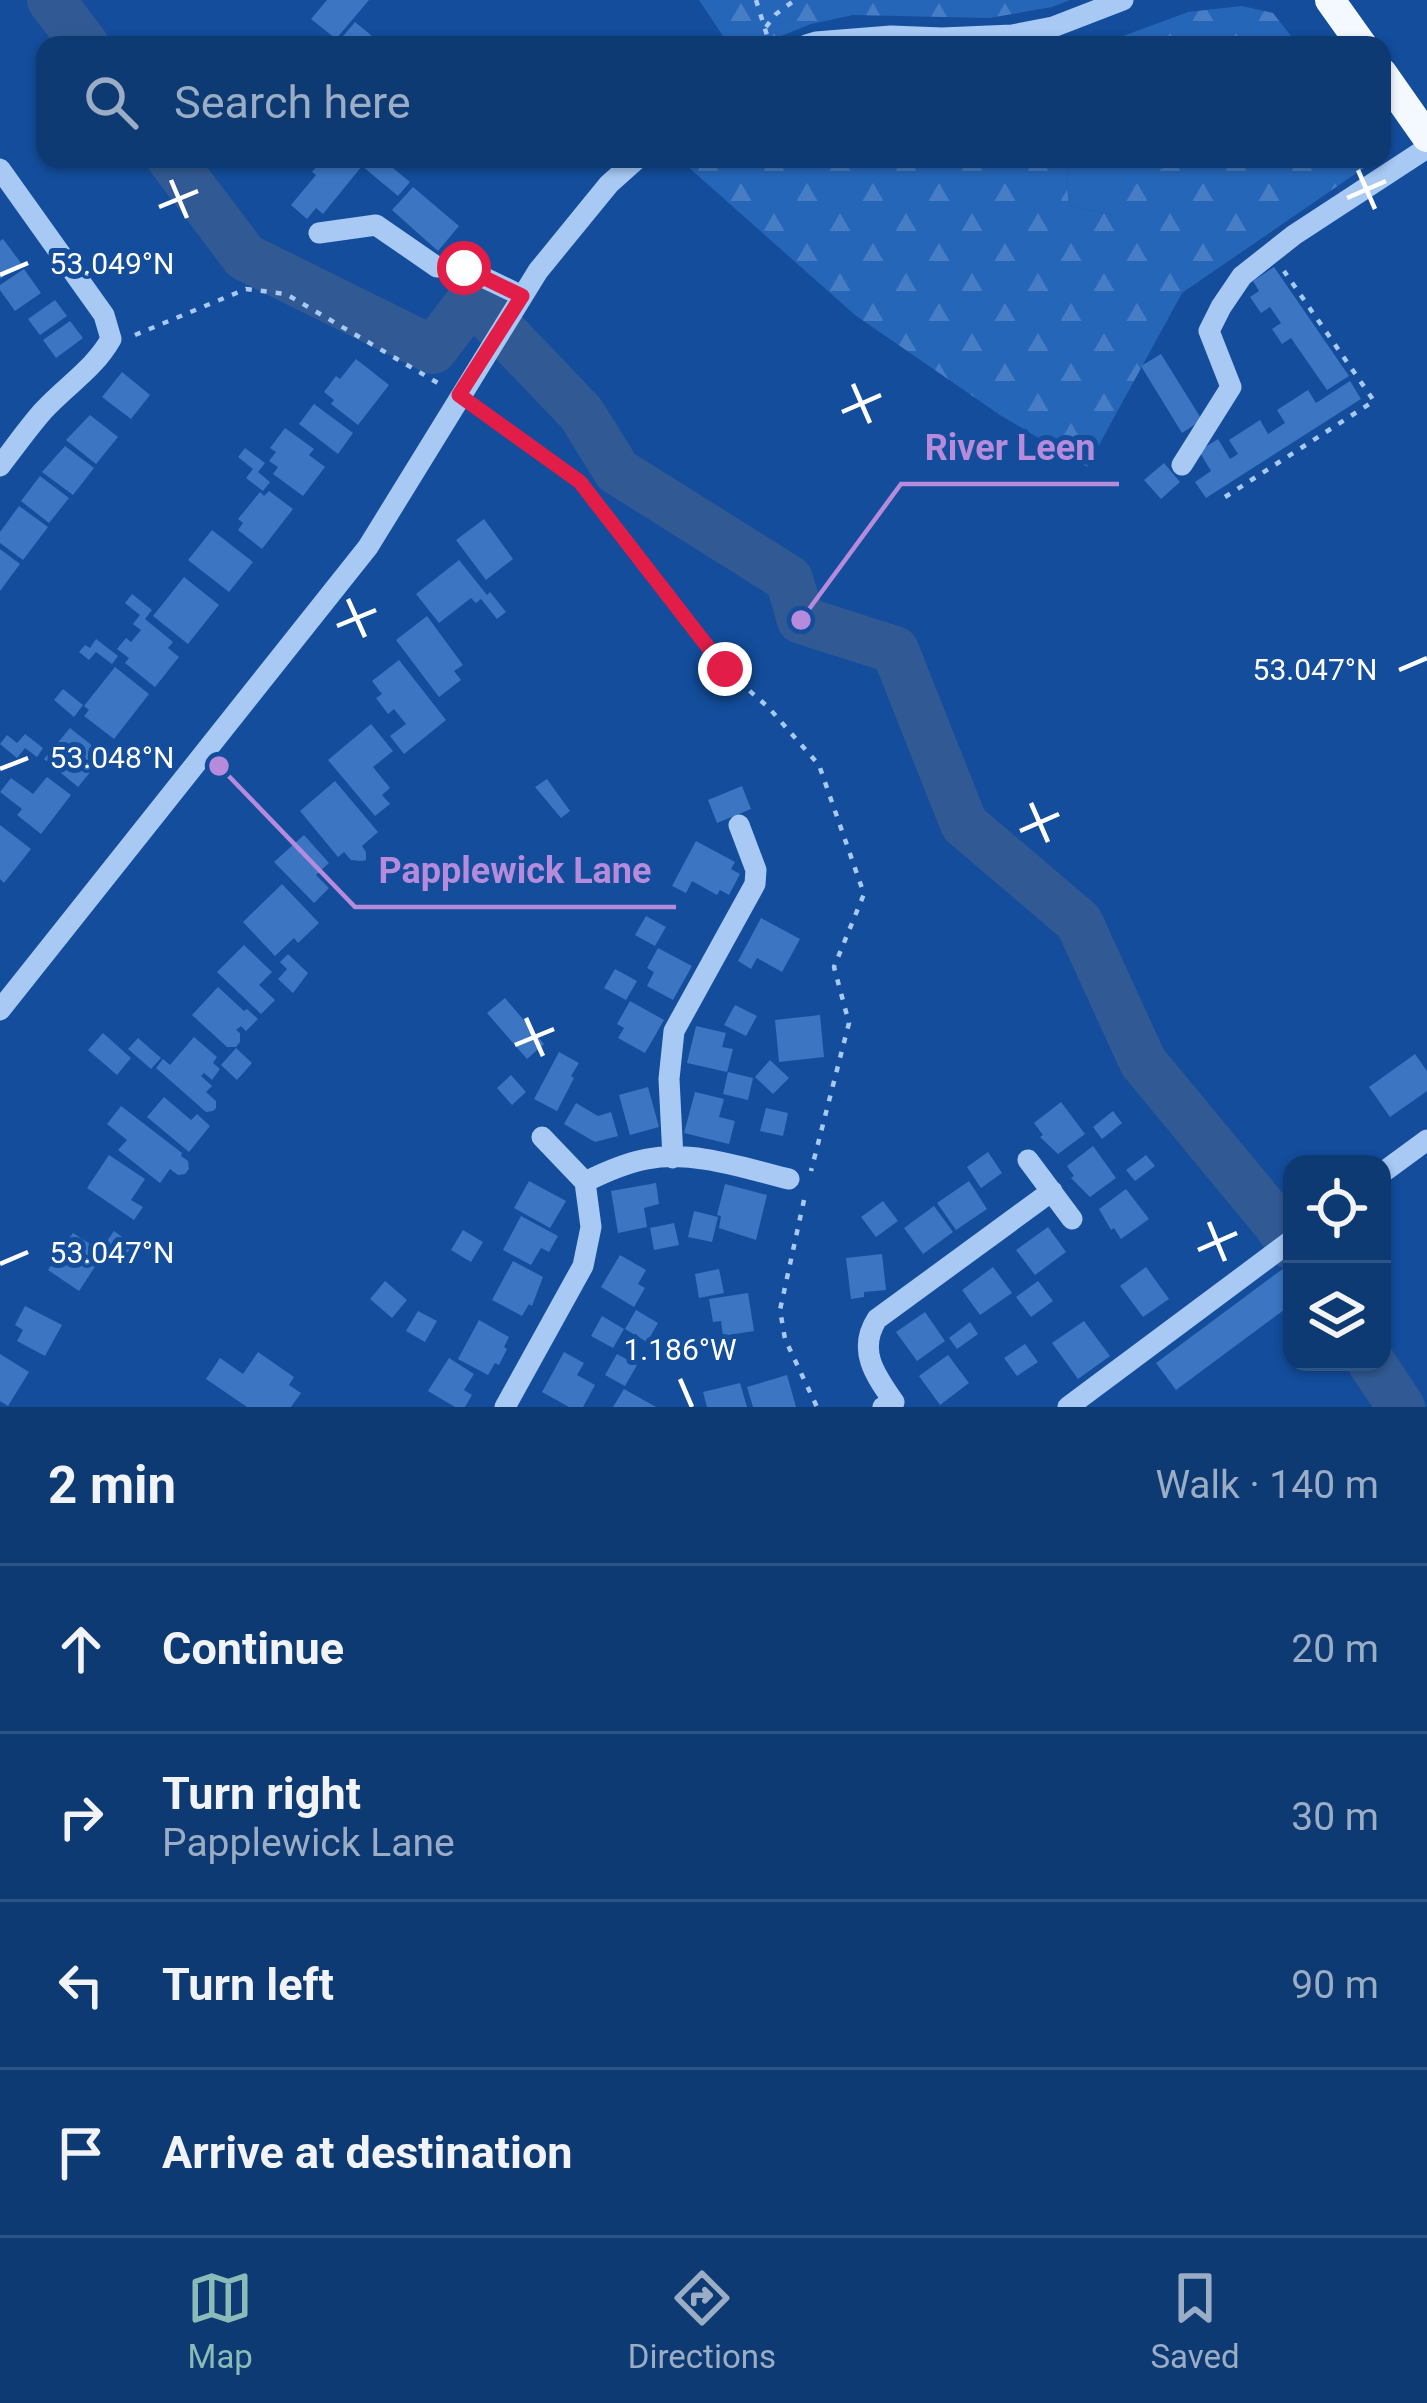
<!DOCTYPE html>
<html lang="en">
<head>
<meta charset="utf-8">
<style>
  :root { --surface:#0e3a74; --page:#174179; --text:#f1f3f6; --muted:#9badc5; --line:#2e5486; --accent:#8bbbb9 }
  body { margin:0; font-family:Roboto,sans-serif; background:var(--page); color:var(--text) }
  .controls { position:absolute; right:36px; bottom:36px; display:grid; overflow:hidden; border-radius:24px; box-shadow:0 3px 9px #0004 }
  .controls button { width:108px; height:108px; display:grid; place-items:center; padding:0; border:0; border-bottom:3px solid var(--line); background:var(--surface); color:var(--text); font:60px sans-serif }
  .stop { position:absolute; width:36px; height:36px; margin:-27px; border:9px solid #e11d48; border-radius:50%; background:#fff }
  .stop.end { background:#e11d48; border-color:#fff; box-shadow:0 3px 12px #0008 }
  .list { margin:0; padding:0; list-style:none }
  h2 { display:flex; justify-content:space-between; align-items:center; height:156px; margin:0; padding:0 48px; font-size:51px }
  h2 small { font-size:39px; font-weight:400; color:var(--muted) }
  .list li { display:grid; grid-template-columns:78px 1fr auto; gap:36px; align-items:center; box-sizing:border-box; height:168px; padding:0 48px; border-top:3px solid var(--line) }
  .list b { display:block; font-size:45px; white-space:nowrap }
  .list p { margin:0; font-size:39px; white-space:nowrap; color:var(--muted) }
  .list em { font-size:39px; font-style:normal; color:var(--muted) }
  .icon { flex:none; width:66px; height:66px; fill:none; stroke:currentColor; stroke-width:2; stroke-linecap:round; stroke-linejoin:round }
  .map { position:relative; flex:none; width:1427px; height:1407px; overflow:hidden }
  .search { position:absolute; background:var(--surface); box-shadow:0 3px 9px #0004; left:36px; right:36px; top:36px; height:132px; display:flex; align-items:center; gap:30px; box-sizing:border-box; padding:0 42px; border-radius:24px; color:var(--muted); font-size:45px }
  .sheet { height:828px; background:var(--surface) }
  nav { display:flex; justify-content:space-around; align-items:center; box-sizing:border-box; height:168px; border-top:3px solid var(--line); background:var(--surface); font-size:33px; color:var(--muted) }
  nav a { display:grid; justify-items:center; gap:6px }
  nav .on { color:var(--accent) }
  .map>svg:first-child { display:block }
  .green { fill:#2666b9 }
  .forest { fill:url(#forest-firs) }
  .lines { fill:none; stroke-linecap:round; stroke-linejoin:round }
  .river { stroke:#315a94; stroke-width:48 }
  .building { fill:#3c76c2 }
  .path { stroke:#a7c9f4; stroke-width:4.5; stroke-dasharray:6 9; stroke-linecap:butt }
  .minor { stroke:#a7c9f4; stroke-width:21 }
  .major { stroke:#f4f8ff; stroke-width:30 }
  .route { stroke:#e11d48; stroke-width:15 }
  .ticks { fill:none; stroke:#fff; stroke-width:4.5 }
  .ticks-label { font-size:30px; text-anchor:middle; fill:#fff; stroke:#134d9b; stroke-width:10; stroke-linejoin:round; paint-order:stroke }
  .leader { fill:none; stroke:#b68bdc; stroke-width:4.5 }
  .callout-dot { fill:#b68bdc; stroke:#134d9b; stroke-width:4.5 }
  .callout-label { font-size:36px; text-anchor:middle; font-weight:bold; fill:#b68bdc; stroke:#134d9b; stroke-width:10; stroke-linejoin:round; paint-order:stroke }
</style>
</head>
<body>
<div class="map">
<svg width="1427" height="1407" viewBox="0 0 1427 1407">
  <defs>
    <pattern id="forest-firs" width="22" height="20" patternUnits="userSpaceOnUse" patternTransform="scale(3)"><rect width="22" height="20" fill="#2666b9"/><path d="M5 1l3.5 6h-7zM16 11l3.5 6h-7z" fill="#477dc4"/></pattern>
  </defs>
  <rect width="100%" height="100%" fill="#134d9b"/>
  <!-- green -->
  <path class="green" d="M1074,159h114l-23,7 -52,49 -44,-10 -3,-26z"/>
  <!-- forest -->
  <path class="forest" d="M699,0h371l-18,7 -63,11 -136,-3 -42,9 -52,21h-30z
    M1242,6l31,7 25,32h-199l89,-33z
    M694,159h380l-8,20 3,26 44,10c14,-31 43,-47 75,-56h189l-195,134 -95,174 -87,-52 -145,-100 -169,-150z"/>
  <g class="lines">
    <!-- river -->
    <path class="river" d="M51,0l34,45
      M171,159l74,98 188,93 39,-51 109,114 36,58 172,108 12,41 94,30 69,174 115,98 64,140 134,162 15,22
      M1371,1362l30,45"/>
  </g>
  <!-- building -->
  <path class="building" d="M327,0h42l-33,39 -25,-20z
    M355,22l28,23h-40l-4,-4z
    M330,159h52l28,23 -12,14 -36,-30 -39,48 -7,-6 -9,11 -16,-14 25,-30 -4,-3 10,-12 4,3z
    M413,187l46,39 -21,25 -46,-41z
    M3,239l18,24 -21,16v-38z
    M1274,267l75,109 -22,14 -36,-52 -9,6 -10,-15 9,-6 -11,-16 -9,6 -11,-16 9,-6 -6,-10z
    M24,269l17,24 -26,18 -15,-21v-5z
    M55,300l12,16 -27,19 -12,-16z
    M70,321l13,17 -27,20 -13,-18z
    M1161,354l41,66 -20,13 -41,-67z
    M356,359l33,26 -31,40 -27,-21 3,-4 -10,-8 12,-16 4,3z
    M122,372l28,23 -19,24 -29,-22z
    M1350,381l11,18 -155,99 -11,-16 16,-11 -12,-20 19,-12 12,20 8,-5 -9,-14 31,-20 8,14 17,-11 -8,-13 31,-20 8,13z
    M314,404l39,29 -15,21 -39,-30z
    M90,415l28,22 -22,27 -30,-24z
    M285,428l29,21 -5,6 16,12 -22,29 -30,-22 5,-7 -9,-6 7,-9 -6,-4z
    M65,446l29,22 -21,27 -31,-23z
    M245,448l20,15 -7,9 12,10 -7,9 -17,-13 7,-9 -15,-12z
    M1164,463l16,19 -19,17 -17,-19z
    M40,476l29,22 -20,25 -28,-22z
    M269,491l24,18 -31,40 -24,-19 5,-7 -5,-4 22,-27 4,4z
    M19,506l29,21 -25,33 -23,-17v-11z
    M484,519l29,40 -27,21 -30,-40z
    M212,530l41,32 -24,30 -41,-32z
    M0,549l20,15 -20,27z
    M459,560l28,35 3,-3 16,20 -9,7 -16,-20 -5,4 -5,-5 -32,25 -23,-29z
    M184,577l35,28 -31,39 -35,-28z
    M132,594l20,16 -7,9 28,23 -5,6 11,9 -24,30 -30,-24 4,-5 -12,-9 9,-11 5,4 10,-12 -8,-6 7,-9 -15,-12z
    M427,616l36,49 -9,6 7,9 -22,17 -43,-57z
    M96,639l22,17 -6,8 -16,-12 -7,8 -10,-8 6,-7 5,3z
    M399,660l47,60 -42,34 -14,-18 16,-12 -12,-15 -6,5 -12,-16 6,-4 -10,-13z
    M115,667l34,27 -35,45 -30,-23 5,-6 -5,-4z
    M63,689l20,16 -9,12 -20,-17z
    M371,724l22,27 -20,16 17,21 -8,7 8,9 -15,12 -47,-56z
    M70,728l34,27 -26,32 -34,-28z
    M25,734l18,14 -6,9 -12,-9 -8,10 -17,-14 7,-9 10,8z
    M47,777l24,18 -30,39 -24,-19 5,-6 -22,-17 11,-14 22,16z
    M547,779l23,32 -9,7 -26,-31z
    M335,781l43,51 -16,14 4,6v8l-4,1 -11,-1 -7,-8 -6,5 -38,-46z
    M742,786l9,23 -34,14 -9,-23z
    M0,825l31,24 -27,34 -4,-4z
    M304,835l25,28 -13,12 13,13 -15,15 -40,-41z
    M696,841l39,21 -4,7 9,5 -11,21 -9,-5 -3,5 -25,-14 -6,12 -14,-7z
    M282,884l37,39 -21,20 -4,-5 -19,18 -32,-34z
    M646,916l20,11 -11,19 -20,-11z
    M761,918l39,21 -18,33 -25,-14 -6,11 -13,-8z
    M244,945l28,27 -13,13 16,15 -14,14 -44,-42z
    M658,948l34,18 -19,34 -26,-14 7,-14 -7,-4z
    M288,954l20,19 -15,20 -15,-14 9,-10 -7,-7z
    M615,969l22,12 -11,19 -22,-12z
    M218,987l26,24 3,-2 11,10 -12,12 -5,-5 -5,4 4,3v9l-4,5h-9l-35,-32z
    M505,998l39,46 -17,15 -40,-46z
    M630,1001l34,19 -19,33 -27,-15 6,-10 -7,-4z
    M735,1005l22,11 -11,20 -22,-11z
    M820,1015l4,42 -45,5 -4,-42z
    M696,1026l30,7 -4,14 11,2 -6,23 -40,-9z
    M103,1033l28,25 -14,17 -29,-25z
    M194,1037l23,20 -4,6 7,6 -8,11 -8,-7 -3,3 11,10 -6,6 10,9v7l-3,3 -7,1 -50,-44 7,-9 7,6z
    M138,1038l23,20 -10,11 -23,-20z
    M236,1048l16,15 -15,17 -16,-15z
    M559,1052l20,11 -8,13 3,2 -17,33 -23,-12z
    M1415,1054l12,17v20l-37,26 -21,-30z
    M770,1060l19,18 -16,16 -18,-17z
    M728,1072l25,6 -5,22 -25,-6z
    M511,1075l15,17 -14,13 -15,-17z
    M648,1087l11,40 -29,8 -11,-40z
    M695,1092l29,7 -5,18 16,4 -6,23 -45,-11z
    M164,1097l27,23 6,-6 13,12 -21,26 -42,-35z
    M1061,1102l24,32 -27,20 -18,-17 3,-2 -9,-12z
    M576,1103l22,13 13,-4 7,24 -23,6 -31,-18z
    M121,1106l61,47 -1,3 7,5 1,8 -4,5 -7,1 -8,-6 -10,14 -42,-33 9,-10 -20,-16z
    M766,1108l22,5 -5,23 -23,-5z
    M1113,1111l9,12 -20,16 -9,-12z
    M1093,1146l23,32 -26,19 -19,-19 3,-2 -7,-10z
    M988,1152l14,21 -21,15 -14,-21z
    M109,1155l36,24 -14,21 12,7 -9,13 -47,-32z
    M1146,1155l9,11 -20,15 -9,-11z
    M529,1181l37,20 -16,27 -36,-20z
    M969,1181l18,28 -31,21 -19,-27z
    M656,1183l3,21 -15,4 3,19 -29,6 -7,-42z
    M725,1184l42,11 -11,45 -37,-12 2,-12 -4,-1z
    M1126,1189l23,30 -28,20 -7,-11 -3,2 -12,-21z
    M883,1201l15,20 -22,16 -15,-20z
    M934,1206l19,26 -30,22 -19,-26z
    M694,1211l24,6 -6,25 -24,-5z
    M521,1216l37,20 -9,16 -8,-4 -10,17 -28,-15z
    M674,1223l5,22 -25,5 -4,-22z
    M1048,1227l18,25 -31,23 -19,-25z
    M463,1230l20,12 -12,20 -20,-12z
    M114,1231l19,14 -9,13 -19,-14z
    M73,1233l31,20 -25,38 -31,-21z
    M882,1254l4,36 -22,2v5l-13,2 -5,-41z
    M620,1255l26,15 -8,14 7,4 -11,19 -33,-20z
    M513,1261l30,16 -11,29 -3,-2 -7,12 -30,-16z
    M1292,1262v42l-116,86 -20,-27z
    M993,1267l19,26 -32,22 -18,-25z
    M1146,1267l23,32 -26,18 -23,-31z
    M719,1269l5,24 -25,5 -4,-24z
    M385,1281l22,19 -15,18 -22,-19z
    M1038,1281l15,20 -22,16 -15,-20z
    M748,1293l6,38 -31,5 -2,-15 -8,1 -4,-23z
    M25,1306l37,19 -17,31 -28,-15 6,-11 -8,-5z
    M636,1310l22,13 -11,19 -22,-13z
    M418,1311l19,10 -12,21 -19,-11z
    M925,1312l20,29 -28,20 -21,-29z
    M602,1316l22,13 -11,19 -22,-12z
    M479,1320l30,17 -5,10 3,2 -8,16 -4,-2 -7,12 -30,-16z
    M1084,1321l26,35 -32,23 -26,-36z
    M970,1322l8,12 -21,15 -8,-11z
    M1025,1344l13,18 -21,14 -13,-18z
    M258,1352l36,25 -5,8 12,8 -10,14h-44l-41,-28 14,-21 23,16z
    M564,1352l20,11 -7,12 18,10 -12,22h-14l-27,-15z
    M0,1354l29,18 -21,34 -8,-5z
    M617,1354l20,11 -12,21 -20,-11z
    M948,1355l21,28 -29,22 -21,-29z
    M449,1358l25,16 -10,16 8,5 -7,12h-10l-27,-16z
    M787,1375l9,32h-43l-6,-20z
    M740,1383l7,24h-40l-4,-15z
    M624,1389l32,18h-43z"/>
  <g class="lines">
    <!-- path -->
    <path class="path" d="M756,0l14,45
      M766,27l10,-13 19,-14
      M135,335l111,-46 40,5 157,92
      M482,412l98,70 145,187 44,39 50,57 45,129 -30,73 15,56 -38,148
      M1225,497l149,-96 -90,-130
      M804,1200l-24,110 5,29 32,68"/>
    <!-- minor -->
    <path class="minor" d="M806,45l10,-3 75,-6 51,2 70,-3 41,-8 70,-27
      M0,169l104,146 7,24c-17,30 -44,46 -68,72 -15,17 -29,37 -43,55
      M319,233l57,-8 61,42 27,1 58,28
      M1182,465l49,-78 -22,-56 12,-24 21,-31 52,-41 133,-87
      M0,1010l368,-463 170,-276 71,-87 28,-25
      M673,1158l-4,-79 5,-48 81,-147 1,-14 -17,-45
      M1028,1160l44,59
      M1382,1173l45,-33
      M585,1182c20,-10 40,-19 62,-23 46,-9 97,9 142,20
      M505,1407l78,-141 8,-39 -6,-45 -43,-45
      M883,1407l11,-5c-19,-27 -37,-52 -17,-83l175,-128
      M1068,1407l224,-167"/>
    <!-- major -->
    <path class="major" d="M1330,0l32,45
      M1382,73l45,64"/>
  </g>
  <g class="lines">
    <!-- route -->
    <path class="route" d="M464,268l58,28 -63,99 121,87 145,187"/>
  </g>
  <!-- ticks -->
  <path class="ticks" d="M1358,170l17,39M171,180l16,38M1347,198l39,-17M159,207l39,-16M0,275l28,-12M853,384l17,39M842,412l39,-17M348,599l17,38M337,626l39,-16M1399,670l28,-12M0,769l28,-11M1031,803l17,39M1020,831l39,-17M526,1018l17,38M515,1045l39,-16M1209,1222l16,39M1198,1250l39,-17M0,1264l28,-12M680,1379l12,28"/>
  <g class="ticks-label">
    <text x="112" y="274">53.049°N</text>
    <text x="1315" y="680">53.047°N</text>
    <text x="112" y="768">53.048°N</text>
    <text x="112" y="1263">53.047°N</text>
    <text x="680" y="1360">1.186°W</text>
  </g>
  <!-- callouts -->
  <path class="leader" d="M801 620L901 484H1119M219 766L355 907H676"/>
  <g class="callout-dot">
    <circle cx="801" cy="620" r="12"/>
    <circle cx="219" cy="766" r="12"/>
  </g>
  <g class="callout-label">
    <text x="1010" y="460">River Leen</text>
    <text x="515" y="883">Papplewick Lane</text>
  </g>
</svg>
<div class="controls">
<button><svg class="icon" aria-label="locate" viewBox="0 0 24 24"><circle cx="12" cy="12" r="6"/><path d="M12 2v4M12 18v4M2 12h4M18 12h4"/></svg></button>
<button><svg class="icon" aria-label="layers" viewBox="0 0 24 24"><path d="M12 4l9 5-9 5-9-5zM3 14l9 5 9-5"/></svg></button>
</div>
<div class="stop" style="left:464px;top:268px"></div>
<div class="stop end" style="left:725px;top:669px"></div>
<div class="search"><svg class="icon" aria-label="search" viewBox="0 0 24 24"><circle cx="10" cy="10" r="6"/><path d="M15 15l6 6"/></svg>Search here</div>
</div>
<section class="sheet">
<h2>2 min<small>Walk · 140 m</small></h2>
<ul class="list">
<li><svg class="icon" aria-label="ahead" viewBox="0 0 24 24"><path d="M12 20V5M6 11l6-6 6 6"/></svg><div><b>Continue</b></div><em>20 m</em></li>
<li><svg class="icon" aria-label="right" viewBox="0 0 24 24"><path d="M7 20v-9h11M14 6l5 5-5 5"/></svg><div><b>Turn right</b><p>Papplewick Lane</p></div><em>30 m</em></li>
<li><svg class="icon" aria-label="left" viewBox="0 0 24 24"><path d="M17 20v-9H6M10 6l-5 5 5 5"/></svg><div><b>Turn left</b></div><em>90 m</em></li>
<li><svg class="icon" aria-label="arrive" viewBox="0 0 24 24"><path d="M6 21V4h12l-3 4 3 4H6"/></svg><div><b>Arrive at destination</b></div></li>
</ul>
</section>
<nav>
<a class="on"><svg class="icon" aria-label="map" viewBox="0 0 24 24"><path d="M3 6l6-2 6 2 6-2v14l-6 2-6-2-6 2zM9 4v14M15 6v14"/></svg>Map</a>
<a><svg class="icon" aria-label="directions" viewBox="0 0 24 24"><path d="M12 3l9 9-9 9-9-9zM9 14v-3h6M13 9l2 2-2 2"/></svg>Directions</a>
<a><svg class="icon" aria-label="saved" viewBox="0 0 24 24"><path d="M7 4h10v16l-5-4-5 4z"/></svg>Saved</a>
</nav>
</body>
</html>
